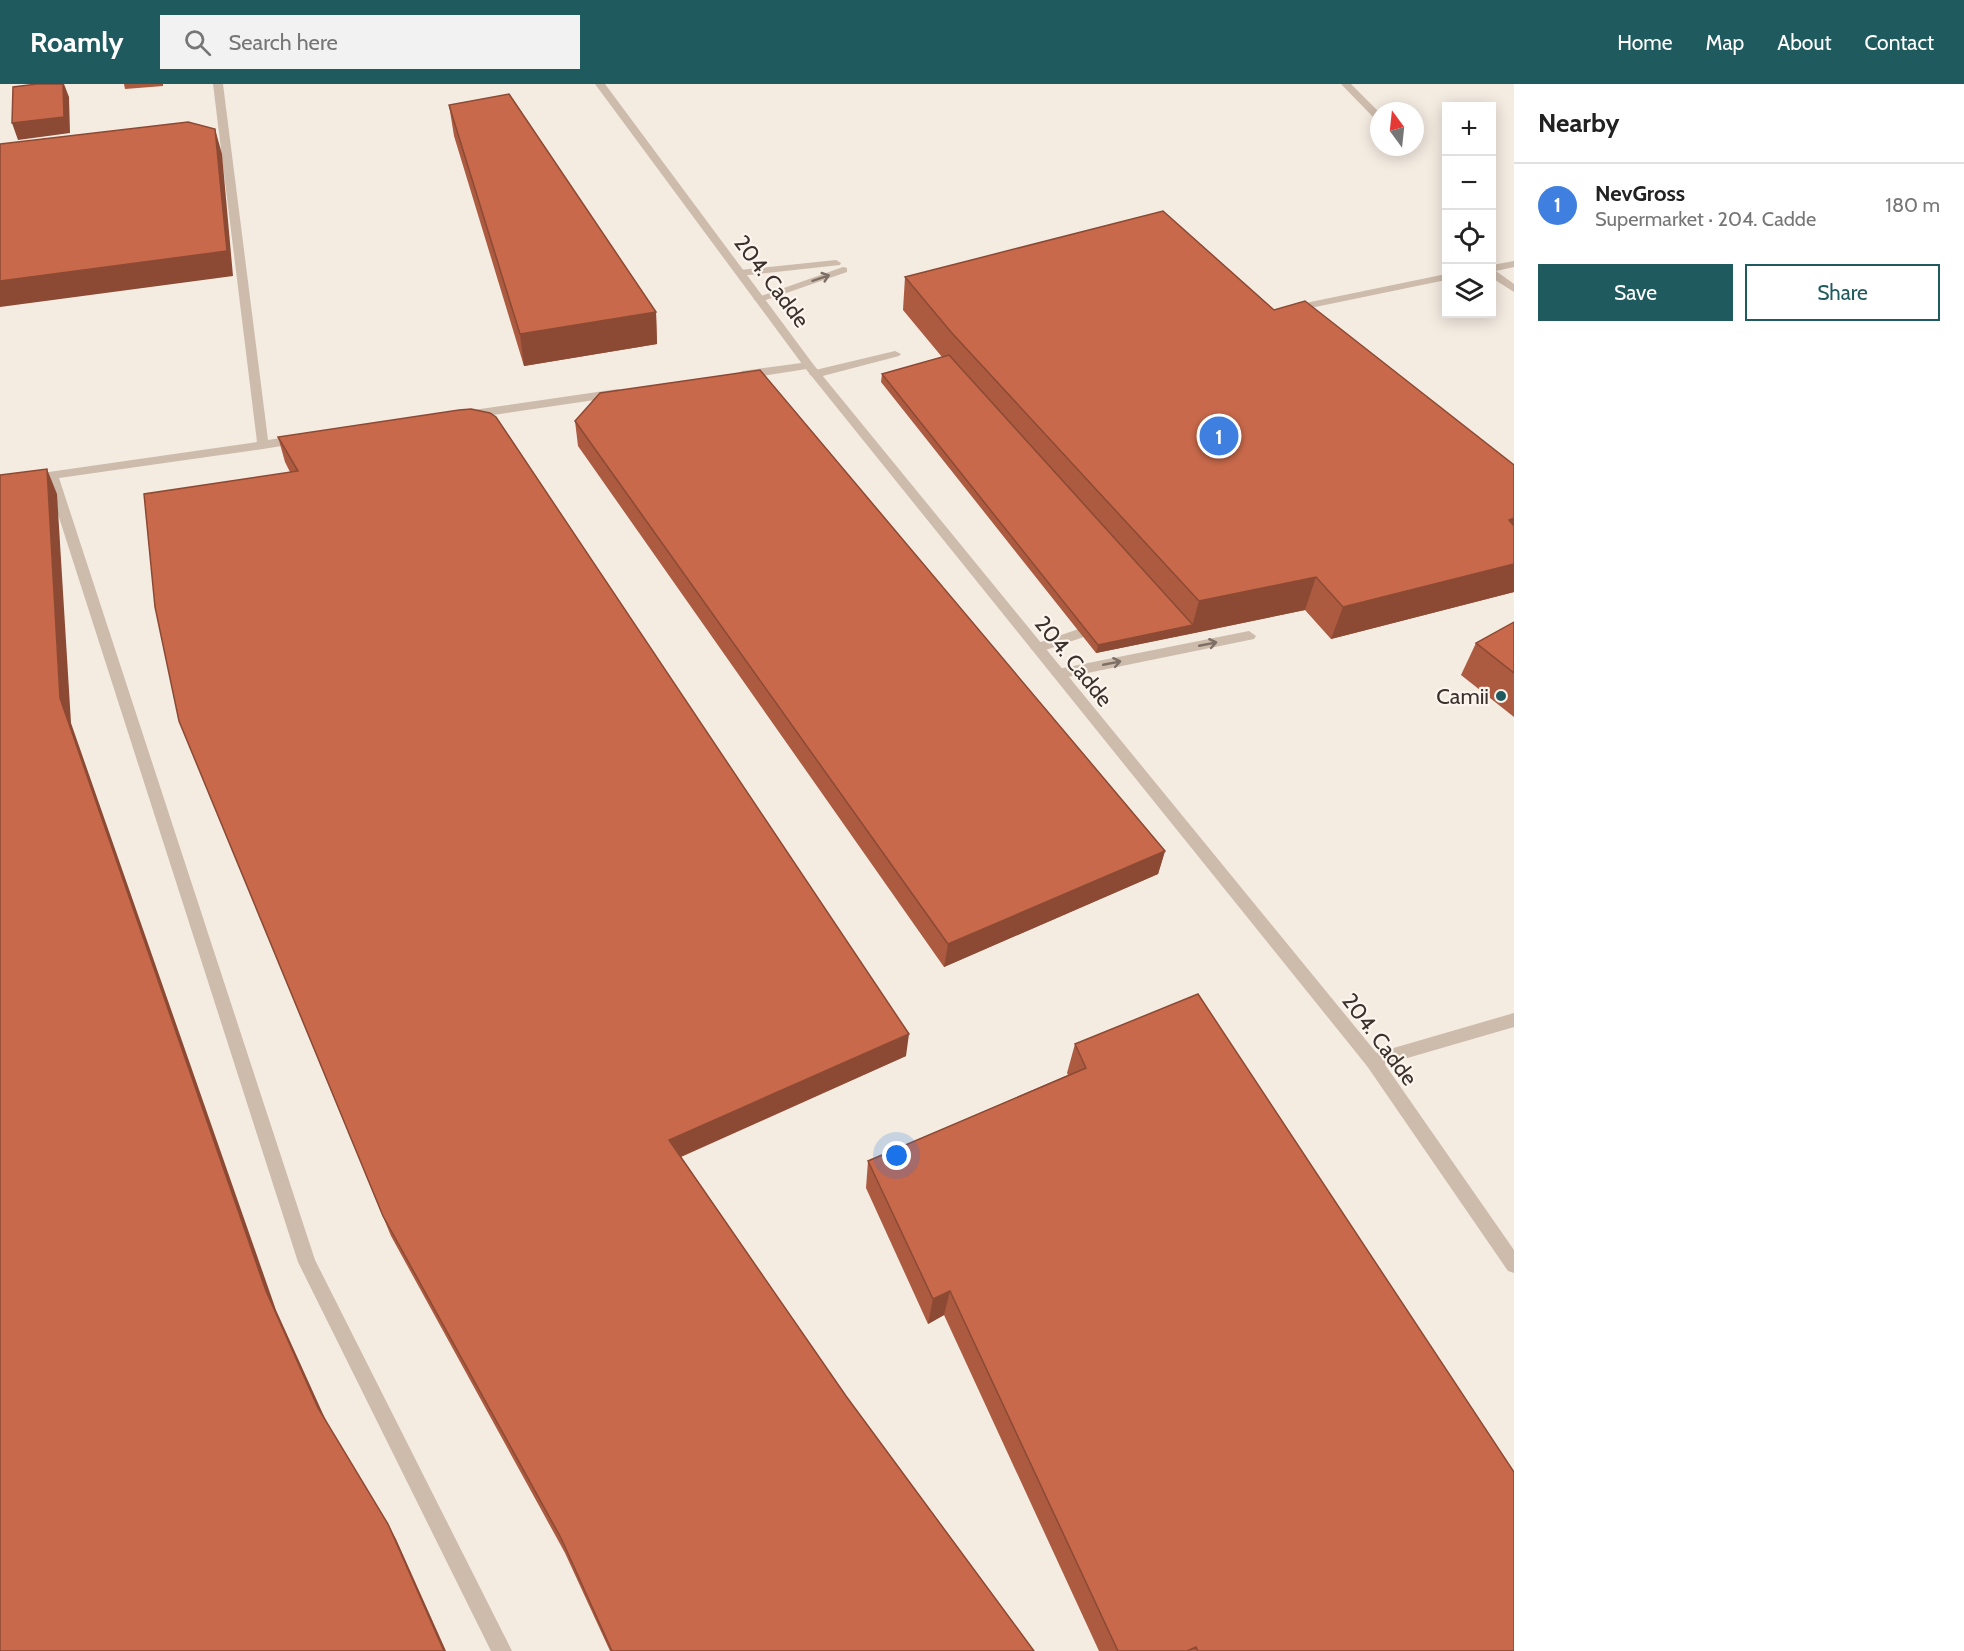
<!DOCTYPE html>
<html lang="en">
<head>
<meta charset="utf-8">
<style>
  :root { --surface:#fff; --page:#f2f2f2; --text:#222; --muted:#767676; --line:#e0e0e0; --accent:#1f5a5e }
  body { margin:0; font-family:Cabin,sans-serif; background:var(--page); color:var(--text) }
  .controls { position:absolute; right:18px; top:18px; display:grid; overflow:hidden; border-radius:0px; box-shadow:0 3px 15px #0003 }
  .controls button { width:54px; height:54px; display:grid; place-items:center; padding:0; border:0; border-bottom:2px solid var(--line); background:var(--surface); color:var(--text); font:30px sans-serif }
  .compass { position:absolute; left:1370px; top:18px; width:54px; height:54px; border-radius:50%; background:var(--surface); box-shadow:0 3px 15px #0003; rotate:345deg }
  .you { position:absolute; left:897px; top:1072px; width:21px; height:21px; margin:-15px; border:4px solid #fff; border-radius:50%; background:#1a73e8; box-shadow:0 0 0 9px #1a73e833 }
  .badge { display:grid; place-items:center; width:39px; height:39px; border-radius:50%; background:var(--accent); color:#fff; font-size:20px; font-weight:700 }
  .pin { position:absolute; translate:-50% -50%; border:3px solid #fff; box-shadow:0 2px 6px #0006 }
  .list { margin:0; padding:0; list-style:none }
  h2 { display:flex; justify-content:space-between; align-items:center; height:78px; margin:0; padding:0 24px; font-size:26px }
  h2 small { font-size:20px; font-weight:400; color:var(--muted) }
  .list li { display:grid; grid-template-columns:39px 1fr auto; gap:18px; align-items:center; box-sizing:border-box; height:84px; padding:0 24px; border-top:2px solid var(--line) }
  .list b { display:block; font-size:22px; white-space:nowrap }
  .list p { margin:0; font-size:20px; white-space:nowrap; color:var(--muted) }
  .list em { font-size:20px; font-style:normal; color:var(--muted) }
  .actions { display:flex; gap:12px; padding:18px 24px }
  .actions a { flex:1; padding:14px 0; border:2px solid var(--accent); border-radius:0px; text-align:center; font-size:21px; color:var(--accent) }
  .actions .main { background:var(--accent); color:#fff }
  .icon { flex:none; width:33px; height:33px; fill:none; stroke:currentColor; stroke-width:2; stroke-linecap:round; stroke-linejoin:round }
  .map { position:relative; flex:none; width:1514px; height:1567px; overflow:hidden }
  header { display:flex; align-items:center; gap:36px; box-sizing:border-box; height:84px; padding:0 30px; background:var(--accent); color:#fff }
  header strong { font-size:28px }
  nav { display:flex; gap:33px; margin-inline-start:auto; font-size:21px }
  .search { width:420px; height:54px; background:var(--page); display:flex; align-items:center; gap:15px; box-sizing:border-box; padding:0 21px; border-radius:0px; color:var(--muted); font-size:22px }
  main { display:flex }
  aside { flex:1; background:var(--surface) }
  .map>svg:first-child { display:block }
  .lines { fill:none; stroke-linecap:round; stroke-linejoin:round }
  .service { fill:#cdbbac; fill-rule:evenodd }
  .minor { fill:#cdbbac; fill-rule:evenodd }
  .tertiary { fill:#cdbbac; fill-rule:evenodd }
  .wall { fill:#ac5a40 }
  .shaded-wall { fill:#8c4a34 }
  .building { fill:#c8694b; stroke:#8c4a34; stroke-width:1.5 }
  .oneway { stroke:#7d6f65 }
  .poi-dot { fill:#1f5a5e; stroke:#fbf5ee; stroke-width:2 }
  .labels { text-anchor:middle; stroke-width:4.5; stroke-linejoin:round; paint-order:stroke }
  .street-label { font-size:22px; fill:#3b302b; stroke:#fbf5ee }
  .poi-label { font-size:22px; fill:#3b302b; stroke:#fbf5ee; text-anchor:end }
</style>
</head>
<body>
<header>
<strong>Roamly</strong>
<div class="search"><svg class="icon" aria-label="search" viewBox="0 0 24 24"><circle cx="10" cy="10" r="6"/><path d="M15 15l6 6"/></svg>Search here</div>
<nav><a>Home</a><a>Map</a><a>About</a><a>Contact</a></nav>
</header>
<main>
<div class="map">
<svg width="1514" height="1567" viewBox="0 0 1514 1567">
  <rect width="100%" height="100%" fill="#f4ebe1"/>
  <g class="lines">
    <!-- service -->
    <path class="service" d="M1341,0h10l28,28v9l-3,-1z
      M836,176l5,3 -1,2 -100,11 -5,-3 5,-3z
      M843,183l4,1v4l-84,29 -4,1 -6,-3z
      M895,267l6,3 -2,2 -84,22 -6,-4 2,-3z
      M1099,538l7,5 -2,3 -67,23 -7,-5 2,-3z
      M1249,547l7,5 -2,3 -196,40 -7,-5 7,-5z"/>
    <!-- minor -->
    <path class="minor" d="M213,0h10l45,356 32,-5 6,4 -6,4 -37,6 -204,29 256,782 197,391h-21l-193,-389 -251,-782 -47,7v-8l257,-37z
      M1514,177v6l-18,4 18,13v8l-22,-14v-13z
      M1446,190v6l-155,32 -6,-3 6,-3z
      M809,278l4,2v4l-71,11 -6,-4 6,-4z
      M618,305l6,4 -2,3 -156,23 -6,-4 6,-4z
      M1514,929v14l-141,41 -6,-2 -2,-5 2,-5 6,-2z"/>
    <!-- tertiary -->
    <path class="tertiary" d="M595,0h10l208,280 566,692 135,194v23l-6,-2 -141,-205 -562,-698z"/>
  </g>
  <!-- wall -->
  <path class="wall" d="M124,0h39v2l-38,3z
    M449,21l207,207 1,32 -133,22 -70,-230z
    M905,193l369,33 240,155v127l-183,47 -26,-29 -209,43 -215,-271 1,-8 60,-17 -39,-47z
    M575,337l590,430 -7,23 -214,93 -366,-521z
    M278,353l628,619 -225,101 165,239 188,255h-424l-45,-98 -174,-317 -212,-515 111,-249 -5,-10z
    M1514,538v95l-53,-42 15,-32z
    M1075,960l439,607h-415l-155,-336 -16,9 -62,-136 2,-27 200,-86 -1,-2z"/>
  <!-- shaded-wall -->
  <path class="shaded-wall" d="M63,0h1l5,13 1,36 -52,7 -6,-17z
    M215,45l7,25 11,122 -233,31v-26z
    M656,228l1,32 -133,22 -4,-32z
    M47,385l10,25 14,229 205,587 52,115 -10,-17 -52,-117 -206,-593z
    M1514,434v27l-5,-25z
    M1514,480v28l-183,47 12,-32z
    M1316,493l-11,33 -115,24 9,-33z
    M1193,541l-3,9 -94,19 2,-8z
    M1165,767l-7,23 -214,93 4,-23z
    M909,950l-3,22 -235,105 -2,-21z
    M950,1207l-6,24 -16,9 5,-25z
    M388,1440l8,15 50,112h-2z"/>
  <!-- building -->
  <path class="building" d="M37,0h26l1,33 -52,6 1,-36z
    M509,10l147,218 -136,22 -71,-229z
    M188,38l27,7 12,122 -227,30v-137z
    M1163,127l111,99 31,-9 209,164v53l-5,2 5,6v38l-171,43 -27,-30 -117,24 -248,-269 -46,-55z
    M949,271l244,270 -95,20 -216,-271z
    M760,286l405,481 -217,93 -373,-523 25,-28z
    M471,325l19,4 6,4 413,617 -240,106 177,256 188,255h-422l-51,-113 -178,-322 -204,-495 -24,-114 -11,-113 154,-23 -20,-34 181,-27z
    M47,385l13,229 206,593 52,117 70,116 56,127h-444v-1176z
    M1514,538v51l-38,-30z
    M1198,910l316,478v179h-316l-2,-4 -9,4h-69l-168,-360 -17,8 -65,-138 218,-93 -11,-24z"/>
  <!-- one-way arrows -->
  <defs><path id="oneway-shaft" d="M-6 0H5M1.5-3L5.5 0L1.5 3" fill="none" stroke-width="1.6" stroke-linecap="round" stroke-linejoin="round" transform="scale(1.5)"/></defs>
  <g class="oneway">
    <use href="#oneway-shaft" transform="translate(821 194) rotate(-19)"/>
    <use href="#oneway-shaft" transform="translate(1208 560) rotate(-11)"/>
    <use href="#oneway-shaft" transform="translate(1112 579) rotate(-11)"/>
  </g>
  <!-- markers -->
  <circle class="poi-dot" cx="1501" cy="612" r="6"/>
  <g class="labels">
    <!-- street labels -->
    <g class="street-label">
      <text transform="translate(772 197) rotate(53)" y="8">204. Cadde</text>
      <text transform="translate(1074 577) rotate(51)" y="8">204. Cadde</text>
      <text transform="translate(1380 955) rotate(53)" y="8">204. Cadde</text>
    </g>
    <!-- poi labels -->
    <g class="poi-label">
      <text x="1489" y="620">Camii</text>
    </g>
  </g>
</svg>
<div class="controls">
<button>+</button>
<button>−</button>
<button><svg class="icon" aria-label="locate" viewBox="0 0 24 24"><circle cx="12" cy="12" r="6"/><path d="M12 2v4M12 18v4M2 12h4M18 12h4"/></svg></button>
<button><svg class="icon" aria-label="layers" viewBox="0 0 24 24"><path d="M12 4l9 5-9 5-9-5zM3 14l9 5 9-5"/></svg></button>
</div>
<svg class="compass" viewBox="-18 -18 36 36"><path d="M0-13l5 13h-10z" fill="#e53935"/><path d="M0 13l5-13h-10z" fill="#767676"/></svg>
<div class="you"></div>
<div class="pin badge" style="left:1219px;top:352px;background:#3f7fe0">1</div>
</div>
<aside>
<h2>Nearby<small></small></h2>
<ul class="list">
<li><span class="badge" style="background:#3f7fe0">1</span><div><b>NevGross</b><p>Supermarket · 204. Cadde</p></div><em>180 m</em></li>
</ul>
<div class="actions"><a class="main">Save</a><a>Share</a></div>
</aside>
</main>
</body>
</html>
